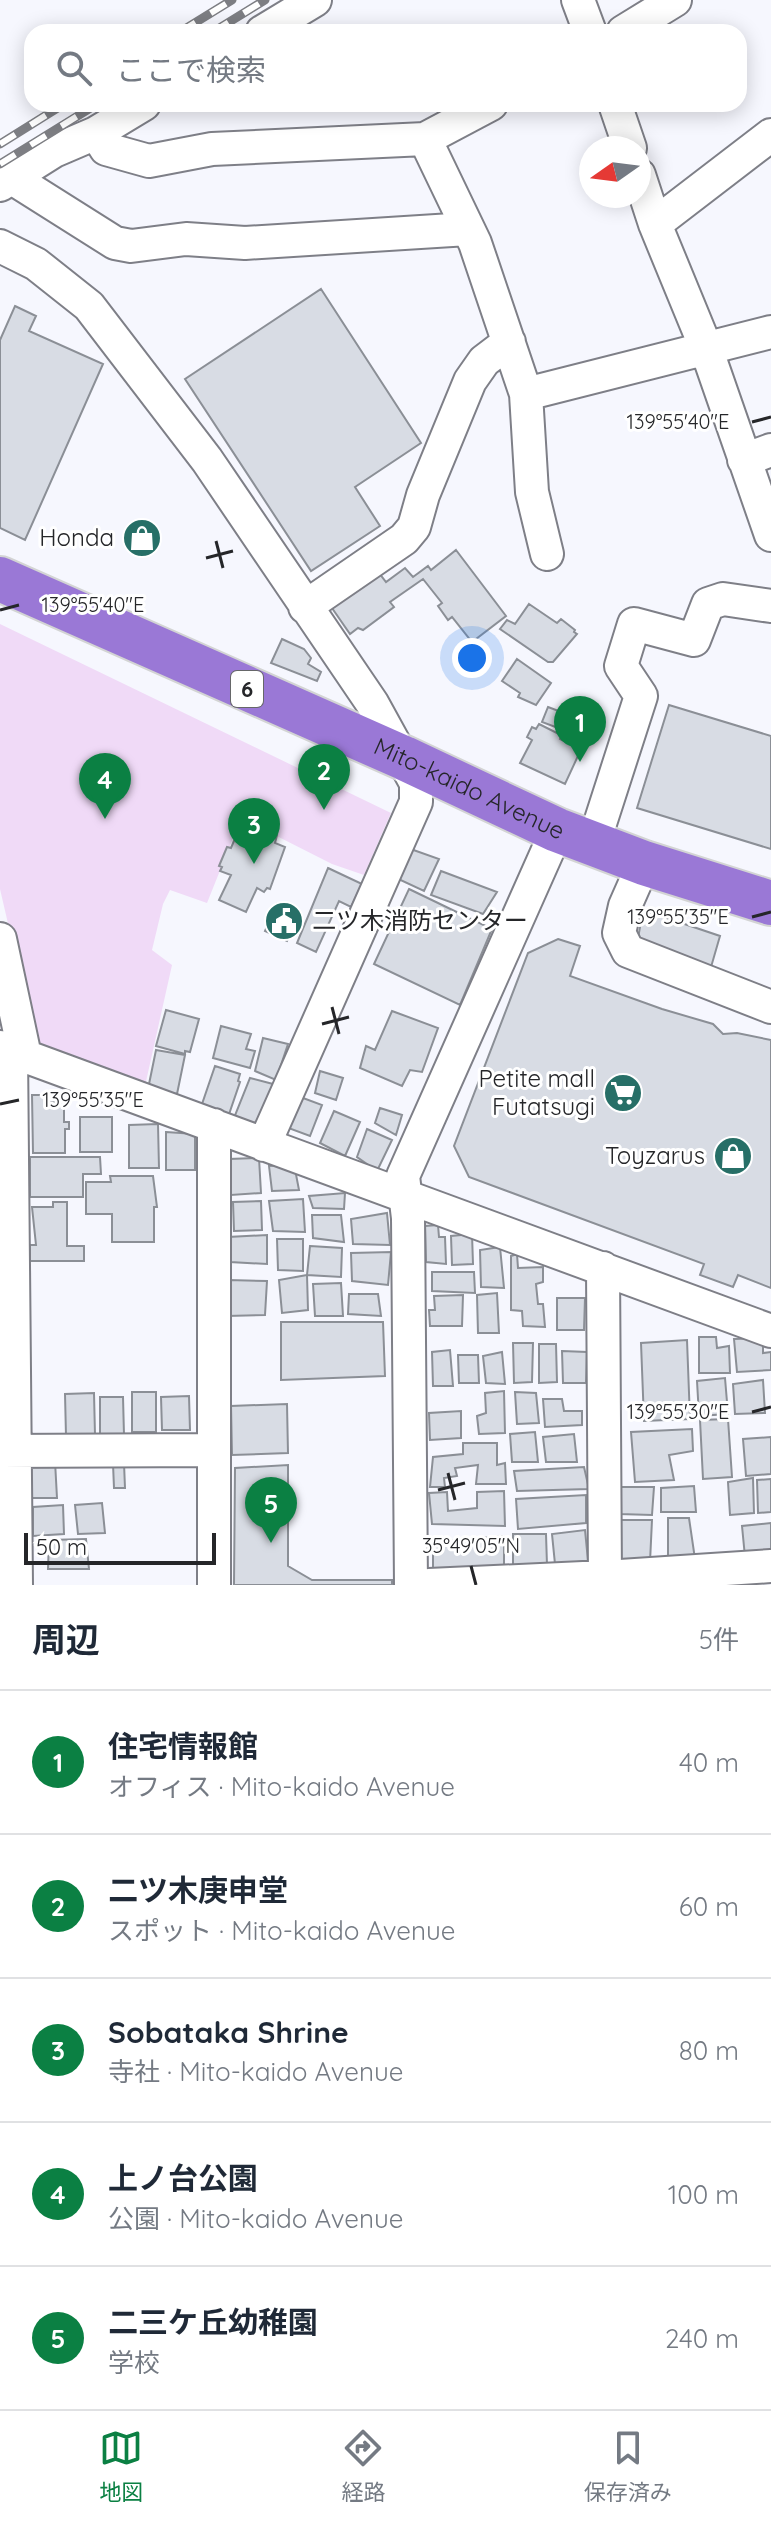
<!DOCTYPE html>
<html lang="ja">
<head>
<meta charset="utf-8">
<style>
  :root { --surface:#fff; --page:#f2f2f3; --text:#1f2937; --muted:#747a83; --line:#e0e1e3; --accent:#0b8043 }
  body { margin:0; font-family:Quicksand,"Noto Sans JP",sans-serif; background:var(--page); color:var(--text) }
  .compass { position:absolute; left:579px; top:136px; width:72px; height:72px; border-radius:50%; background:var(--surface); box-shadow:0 4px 20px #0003; rotate:256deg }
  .scale { position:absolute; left:24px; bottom:20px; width:192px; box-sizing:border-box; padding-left:8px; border:4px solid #252629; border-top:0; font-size:22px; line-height:28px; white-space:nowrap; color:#252629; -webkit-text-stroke:6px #fff; paint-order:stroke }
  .you { position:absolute; left:472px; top:658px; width:28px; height:28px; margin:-20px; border:6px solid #fff; border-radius:50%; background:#1a73e8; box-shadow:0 0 0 12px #1a73e833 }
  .badge { display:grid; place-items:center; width:52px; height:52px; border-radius:50%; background:var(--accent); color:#fff; font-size:26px; font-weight:700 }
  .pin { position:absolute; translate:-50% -66px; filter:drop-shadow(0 2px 4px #0008) }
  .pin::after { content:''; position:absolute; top:42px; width:28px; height:24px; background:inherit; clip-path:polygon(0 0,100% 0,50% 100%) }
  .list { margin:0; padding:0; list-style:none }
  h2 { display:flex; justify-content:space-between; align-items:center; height:104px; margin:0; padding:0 32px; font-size:34px }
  h2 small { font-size:26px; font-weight:400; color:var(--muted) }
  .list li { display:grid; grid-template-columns:52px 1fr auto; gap:24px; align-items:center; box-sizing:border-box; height:144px; padding:0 32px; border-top:2px solid var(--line) }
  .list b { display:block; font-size:30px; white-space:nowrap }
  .list p { margin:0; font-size:26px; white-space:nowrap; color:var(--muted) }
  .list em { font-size:26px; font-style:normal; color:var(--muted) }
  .icon { flex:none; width:44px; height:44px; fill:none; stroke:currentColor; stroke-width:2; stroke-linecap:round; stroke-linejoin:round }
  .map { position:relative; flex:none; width:771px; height:1585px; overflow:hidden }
  .search { position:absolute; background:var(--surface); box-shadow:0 4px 20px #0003; left:24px; right:24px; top:24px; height:88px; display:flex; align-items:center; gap:20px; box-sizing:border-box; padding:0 28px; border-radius:24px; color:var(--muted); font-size:30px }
  .sheet { height:824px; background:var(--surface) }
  nav { display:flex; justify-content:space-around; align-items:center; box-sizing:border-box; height:112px; border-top:2px solid var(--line); background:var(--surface); font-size:22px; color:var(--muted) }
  nav a { display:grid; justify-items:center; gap:4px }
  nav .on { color:var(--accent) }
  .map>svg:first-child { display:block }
  .green { fill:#f0daf7 }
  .building { fill:#d8dce4; stroke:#8b8f96; stroke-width:2 }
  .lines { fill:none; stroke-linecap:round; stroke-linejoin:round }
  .minor-casing { stroke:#7e7f87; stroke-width:36 }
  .highway-casing { stroke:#d3d4d4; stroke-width:48 }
  .minor { stroke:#fff; stroke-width:32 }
  .highway { stroke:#9a78d6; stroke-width:44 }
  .rail-casing { stroke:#7d7e83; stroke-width:9 }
  .rail { stroke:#fff; stroke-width:6; stroke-dasharray:18; stroke-linecap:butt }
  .ticks { fill:none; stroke:#252629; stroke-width:3 }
  .labels { text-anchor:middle; stroke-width:6; stroke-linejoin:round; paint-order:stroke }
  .shield { fill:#fff; stroke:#666769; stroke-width:2 }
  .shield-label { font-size:22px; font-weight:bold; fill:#252629 }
  .poi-label { font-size:24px; fill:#252629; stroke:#fff; text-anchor:end }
  .street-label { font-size:24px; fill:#252629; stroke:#fff }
  .ticks-label { font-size:20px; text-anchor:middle; fill:#252629; stroke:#fff; stroke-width:6; stroke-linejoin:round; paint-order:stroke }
</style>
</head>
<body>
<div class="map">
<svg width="771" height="1585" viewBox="0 0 771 1585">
  <rect width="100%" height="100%" fill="#f6f7fe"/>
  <!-- green -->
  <path class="green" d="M0,624l391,189 -27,62 -32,-11 -91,-46 -34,85 -37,-13 -7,14 -11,46 20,15 -27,121 -102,-36 -8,-10 -35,-151z"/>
  <!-- building -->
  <path class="building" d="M321,289l100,154 -66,44 25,39 -69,45 -126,-192z
    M15,306l21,10 -7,15 74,33 -78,176 -25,-12v-188z
    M456,550l50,66 -34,26 -20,-25 -4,3 -10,-14 4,-3 -19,-24 -33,23 4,5 -31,23 -5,-2 -8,6 -18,-26 47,-35 7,9 19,-14 8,9 15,-11 3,4z
    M529,604l28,19 4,-4 14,11 -1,2 3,2 -24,28h-5l-48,-33 7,-9 8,4z
    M282,639l22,10 7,9 -3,6 13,8 -4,9 -46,-18z
    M517,659l34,24 -15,22 -18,-8 2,-4 -18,-12z
    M669,705l102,31v113l-134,-41z
    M548,707l24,9 -6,15 -24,-9z
    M539,724l22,11 -1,4 10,5 2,-4 11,5 -18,39 -45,-21 12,-23 -5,-3 5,-10 4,2z
    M253,825l24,10 -2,8 10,4 -15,42 -3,-1 -3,4 -7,-4 -11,24 -27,-12 12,-25 -11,-4 2,-4 -3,-1 8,-19 4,1 8,-19 10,4z
    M405,847l34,12 -15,32 -30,-14z
    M328,868l34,16 -11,23 -12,-6 -23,51 -19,-9z
    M441,871l56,21 -14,22 -52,-19z
    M409,889l83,40 -32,76 -86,-41z
    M277,904l22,10 -12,27 -22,-10z
    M643,910l77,26 -11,38 -72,-30z
    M558,939l22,7 -10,30 92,33 51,15 10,10 14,-1 34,7v248l-33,-13 -5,12 -33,-12 4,-11 -235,-87 -15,-31 74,-193z
    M166,1010l33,9 -9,33 -5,-1v3l-29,-8z
    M392,1011l46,17 -16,44 -12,-2 -8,16 -42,-18 6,-22 9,4z
    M221,1026l30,8 -5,15 9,2 -5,17 -37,-10z
    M263,1038l25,6 -12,36 -21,-9z
    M156,1050l29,5 -8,39 -29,-5z
    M215,1066l25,8 -2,7 2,1 -13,38 -26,-13z
    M320,1071l23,7 -7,22 -21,-7z
    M250,1078l23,6 -16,42 -23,-8z
    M32,1095h17v7h15v20h5v7h-4v24h-32z
    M295,1095l27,10 -12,31 -27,-10z
    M380,1108l22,7 -6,20 -21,-12z
    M334,1111l26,11 -15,34 -25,-13z
    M80,1117h32v35h-32z
    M158,1124l1,44h-30v-43z
    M367,1129l25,11 -15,31 -20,-14z
    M166,1132l29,2v36h-29z
    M30,1157h70l1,17h-18v23h-53z
    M259,1158l2,35 -30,2 -2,-36z
    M294,1164l5,26 -27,1 -3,-25z
    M110,1176h43l4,31h-3v35h-42v-28h-26v-32h25z
    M345,1193l-1,16 -31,-1 -4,-12z
    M303,1199l2,33 -32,-1 -4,-30z
    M261,1201l1,29 -28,1 -1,-29z
    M53,1202h14v44h17v15h-54v-16h6l-4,-38h21z
    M387,1213l3,32 -37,-1 -2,-25z
    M312,1215h29l3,27 -31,-4z
    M438,1225l1,12h6l1,27 -20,-2 -1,-36z
    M472,1234l1,30 -21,1 -1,-29z
    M267,1235v29l-37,-2 -2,-25z
    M277,1239h26v32l-25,-1z
    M310,1246l32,2 -1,29 -34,-2z
    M500,1247l4,41 -23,-1 -1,-37z
    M391,1252l-3,33 -36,-4 -1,-28z
    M517,1254l1,14 25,-1v15l-7,2 2,20h5l2,23 -22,-1 -1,-15 -11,-1v-54z
    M432,1272h42l1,21 -43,-2z
    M307,1275l1,35 -26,3 -3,-33z
    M228,1280l39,1 -2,34 -38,1z
    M341,1283l2,33h-28l-2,-32z
    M497,1293l2,40h-21l-1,-38z
    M349,1294h29l3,22 -33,-2z
    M463,1295l-1,31h-32l-1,-16h6l-1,-14z
    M557,1298h28l-1,32h-27z
    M281,1322h102l2,54 -104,4z
    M699,1337h17l1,11 12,-2 1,27h-31z
    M763,1338v15l8,-1v18l-34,2 -3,-33z
    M687,1340l3,79 -46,2 -3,-78z
    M513,1343h20l-1,39 -18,1z
    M539,1344h17l1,38 -18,1z
    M450,1350l3,36h-20l-1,-34z
    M562,1351l25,1 -1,31h-23z
    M502,1352l3,32 -19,-1 -3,-27z
    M458,1355h20l1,28h-20z
    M725,1378l3,36 -29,2 -2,-35z
    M763,1380l2,33 -30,1 -2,-30z
    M504,1391l1,42 -26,1 -2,-18 9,-3 -1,-20z
    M132,1392h24v40h-24z
    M515,1392l21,1 3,30 -22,1z
    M94,1393l1,42 -29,1 -1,-42z
    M189,1396l1,34h-28l-1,-33z
    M100,1397h23l1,38 -24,1z
    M543,1399h19l2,12h18v14l-37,2z
    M287,1404l1,49 -56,2 -1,-49z
    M461,1411v27l-31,2 -1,-27z
    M728,1419l4,58 -29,2 -3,-59z
    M692,1429l1,22 -24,4 5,25 -39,2 -4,-50z
    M535,1432l3,30h-26l-2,-28z
    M574,1434l3,28h-31l-3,-25z
    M771,1437v37l-25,2 -3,-37z
    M463,1443h34v22l8,-2 1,21h-30l2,-19 -23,3 2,8 -13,2 1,9h-15l3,-30 30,-3z
    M55,1461l2,37h-27l-1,-36z
    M124,1463l1,25h-11l-1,-24z
    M288,1465v101l24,14h80v5h-158l1,-117z
    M584,1467l5,22 -72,2 -3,-20z
    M753,1478l1,35 -24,2 -2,-33z
    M771,1479v33l-13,1 -1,-33z
    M694,1486l2,26h-35v-24z
    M618,1487h36l-2,28 -33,-1z
    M504,1491l1,35 -73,-2 -3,-31 18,-1 1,19 29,-3v-16z
    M586,1495v28l-68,6 -2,-30z
    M102,1503l3,30 -27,1 -3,-29z
    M63,1505l1,29 -31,2v-29z
    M668,1518h21l6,41h-27z
    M618,1520h34l-2,42h-32z
    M771,1523v33l-26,1 -3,-31z
    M585,1530l3,31 -33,3 -3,-30z
    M513,1534h33l1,31 -34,2z
    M504,1536v31l-71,5v-30z
    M86,1539l3,30h-41l1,-29z"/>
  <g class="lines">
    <defs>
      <path id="minor" d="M578,0l12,32
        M262,32l53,-32
        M623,32l52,-32
        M615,104l15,44
        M96,133l48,-29
        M425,139l50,104 51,151 6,98 15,62
        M639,175l16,49 51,124 65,187
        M12,178l103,65 16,3 55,-7 59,4 223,-14
        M0,185l54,-34 42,-18 10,16 43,12 63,-12 213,-10 66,-35
        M655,224l116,-89
        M0,246l36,18 53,42 118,154 165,243 44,80v19l-152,343
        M526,394l245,-62
        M744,460l27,-10
        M305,607l99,-68 10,-12 9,-32 47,-114 14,-20 25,-19
        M593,845l48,-149 -20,-30 13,-42 60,16 14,-36 15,-5 48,7
        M644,863l-19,43 -6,27 9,18 143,56
        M0,939l25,117
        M0,1047l771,284
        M11,1051l5,534
        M214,1125v460
        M0,1451l213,-1
        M605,1577l166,-11
        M411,1585l-3,-367 -5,-42 154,-346
        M429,1585l176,-8 -2,-309"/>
      <g id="highway">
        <path id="s1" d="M0,579l404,179 153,72 87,33 127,40"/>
      </g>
    </defs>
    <!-- minor casing -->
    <use href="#minor" class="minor-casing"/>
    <!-- highway casing -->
    <use href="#highway" class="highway-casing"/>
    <!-- minor -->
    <use href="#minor" class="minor"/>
    <!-- highway -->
    <use href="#highway" class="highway"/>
    <defs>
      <path id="rail" d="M180,32l52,-32
        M213,32l52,-32
        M0,144l64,-40
        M0,164l97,-60"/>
    </defs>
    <!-- rail casing -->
    <use href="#rail" class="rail-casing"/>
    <!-- rail -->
    <use href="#rail" class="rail"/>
  </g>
  <!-- ticks -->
  <path class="ticks" d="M752,422l19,-5M216,541l7,27M206,558l27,-7M0,610l19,-5M752,917l19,-5M332,1007l7,27M322,1024l27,-7M0,1104l19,-4M752,1412l19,-5M448,1473l7,27M438,1490l27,-7M471,1566l5,19"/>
  <!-- icons -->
  <defs>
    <symbol id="shop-disc" viewBox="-11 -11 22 22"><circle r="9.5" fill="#276f67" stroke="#fff"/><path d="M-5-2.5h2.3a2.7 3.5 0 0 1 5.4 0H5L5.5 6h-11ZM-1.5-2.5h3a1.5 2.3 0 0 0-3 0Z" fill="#fff"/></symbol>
    <symbol id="civic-disc" viewBox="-11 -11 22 22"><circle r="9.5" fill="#276f67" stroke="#fff"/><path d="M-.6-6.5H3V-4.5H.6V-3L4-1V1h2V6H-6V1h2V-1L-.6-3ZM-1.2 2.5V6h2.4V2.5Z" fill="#fff"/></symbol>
    <symbol id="supermarket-disc" viewBox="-11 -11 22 22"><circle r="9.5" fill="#276f67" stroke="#fff"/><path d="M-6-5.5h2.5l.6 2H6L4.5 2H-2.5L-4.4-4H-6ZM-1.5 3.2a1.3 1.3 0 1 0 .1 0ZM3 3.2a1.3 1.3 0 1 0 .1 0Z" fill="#fff"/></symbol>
  </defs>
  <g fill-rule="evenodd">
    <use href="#shop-disc" x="120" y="516" width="44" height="44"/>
    <use href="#civic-disc" x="262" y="899" width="44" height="44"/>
    <use href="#supermarket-disc" x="601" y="1071" width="44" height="44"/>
    <use href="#shop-disc" x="711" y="1134" width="44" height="44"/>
  </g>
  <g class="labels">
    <!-- shield labels -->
    <rect class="shield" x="231" y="671" width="32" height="36" rx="6"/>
    <g class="shield-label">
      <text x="247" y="697">6</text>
    </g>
    <!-- poi labels -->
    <g class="poi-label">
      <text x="114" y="546">Honda</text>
      <text x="312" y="929" text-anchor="start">二ツ木消防センター</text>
      <text x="595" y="1087">Petite mall<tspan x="595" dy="28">Futatsugi</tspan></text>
      <text x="705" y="1164">Toyzarus</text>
    </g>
    <!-- street labels -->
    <g class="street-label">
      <text dy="8" stroke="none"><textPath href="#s1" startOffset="514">Mito-kaido Avenue</textPath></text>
    </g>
  </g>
  <g class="ticks-label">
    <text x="678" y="429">139°55'40"E</text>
    <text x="93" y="612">139°55'40"E</text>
    <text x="678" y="924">139°55'35"E</text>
    <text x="93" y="1107">139°55'35"E</text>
    <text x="678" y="1419">139°55'30"E</text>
    <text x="471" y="1553">35°49'05"N</text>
  </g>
</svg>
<svg class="compass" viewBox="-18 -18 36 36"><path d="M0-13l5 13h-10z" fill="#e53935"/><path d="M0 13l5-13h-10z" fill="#747a83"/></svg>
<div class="scale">50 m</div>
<div class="you"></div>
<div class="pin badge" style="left:580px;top:762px">1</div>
<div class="pin badge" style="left:324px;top:810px">2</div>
<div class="pin badge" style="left:254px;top:864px">3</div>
<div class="pin badge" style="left:105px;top:819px">4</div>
<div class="pin badge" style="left:271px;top:1543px">5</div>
<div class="search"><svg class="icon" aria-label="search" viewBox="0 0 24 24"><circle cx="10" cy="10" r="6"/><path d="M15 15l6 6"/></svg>ここで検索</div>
</div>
<section class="sheet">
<h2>周辺<small>5件</small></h2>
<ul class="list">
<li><span class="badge">1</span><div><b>住宅情報館</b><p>オフィス · Mito-kaido Avenue</p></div><em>40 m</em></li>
<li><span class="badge">2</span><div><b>二ツ木庚申堂</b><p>スポット · Mito-kaido Avenue</p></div><em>60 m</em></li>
<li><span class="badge">3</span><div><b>Sobataka Shrine</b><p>寺社 · Mito-kaido Avenue</p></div><em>80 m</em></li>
<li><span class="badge">4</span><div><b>上ノ台公園</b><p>公園 · Mito-kaido Avenue</p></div><em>100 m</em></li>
<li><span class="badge">5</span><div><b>二三ケ丘幼稚園</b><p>学校</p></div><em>240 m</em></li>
</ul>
</section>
<nav>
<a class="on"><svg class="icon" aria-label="map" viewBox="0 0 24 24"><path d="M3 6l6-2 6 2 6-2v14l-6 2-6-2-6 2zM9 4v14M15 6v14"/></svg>地図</a>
<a><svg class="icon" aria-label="directions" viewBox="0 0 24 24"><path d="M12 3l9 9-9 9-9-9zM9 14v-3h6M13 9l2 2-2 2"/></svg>経路</a>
<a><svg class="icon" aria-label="saved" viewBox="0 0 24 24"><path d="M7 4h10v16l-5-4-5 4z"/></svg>保存済み</a>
</nav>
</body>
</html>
